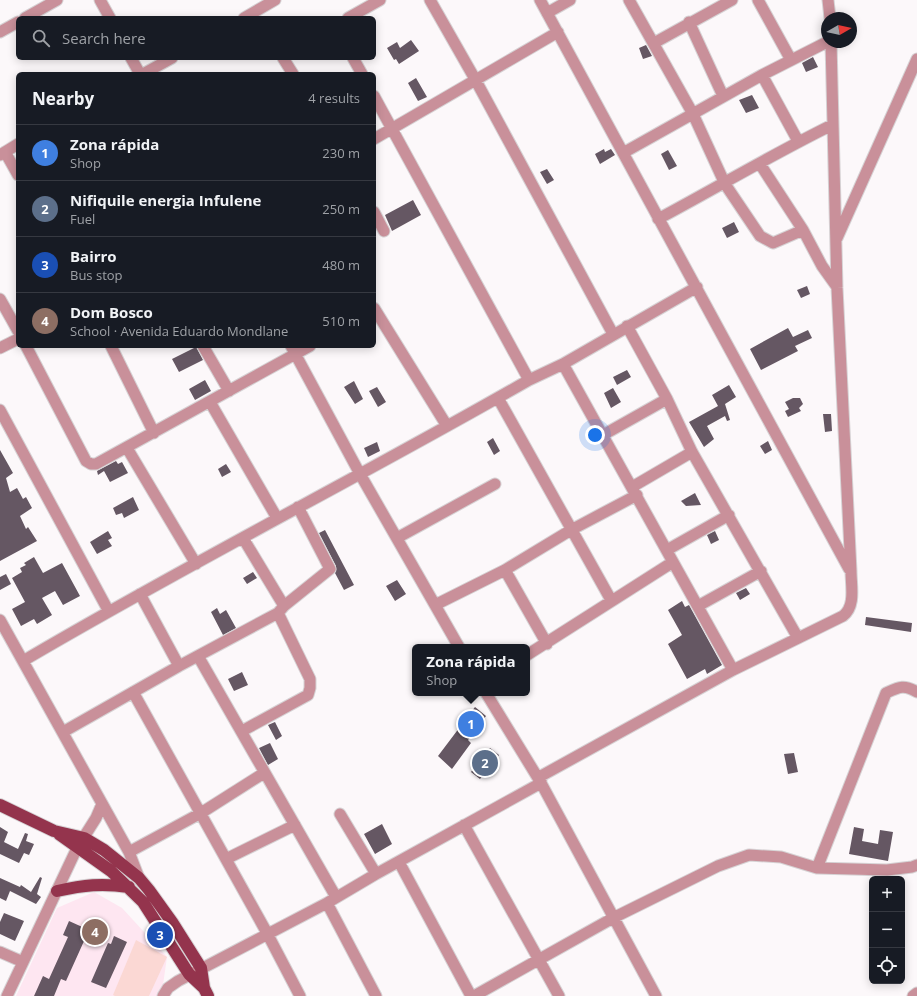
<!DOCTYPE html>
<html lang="en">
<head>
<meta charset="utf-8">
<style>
  :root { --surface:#171b24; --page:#20242c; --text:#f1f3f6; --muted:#9ea1a6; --line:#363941; --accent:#89abd1 }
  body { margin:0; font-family:"Open Sans",sans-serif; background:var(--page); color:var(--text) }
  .controls { position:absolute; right:12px; bottom:12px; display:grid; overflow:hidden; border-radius:6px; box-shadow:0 2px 10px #0003 }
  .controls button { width:36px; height:36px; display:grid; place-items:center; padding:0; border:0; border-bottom:1px solid var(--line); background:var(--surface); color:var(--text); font:20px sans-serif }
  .compass { position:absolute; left:821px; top:12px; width:36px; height:36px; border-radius:50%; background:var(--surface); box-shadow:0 2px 10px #0003; rotate:81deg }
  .you { position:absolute; left:595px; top:435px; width:14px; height:14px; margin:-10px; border:3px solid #fff; border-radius:50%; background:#1a73e8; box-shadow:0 0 0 6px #1a73e833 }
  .badge { display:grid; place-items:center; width:26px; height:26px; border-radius:50%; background:var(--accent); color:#fff; font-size:13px; font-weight:700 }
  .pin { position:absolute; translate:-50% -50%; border:2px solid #fff; box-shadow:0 1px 4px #0006 }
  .popup { position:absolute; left:412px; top:644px; width:118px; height:52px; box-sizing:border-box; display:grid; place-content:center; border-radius:6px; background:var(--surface); filter:drop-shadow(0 1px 3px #0005); font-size:13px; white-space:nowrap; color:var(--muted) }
  .popup b { font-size:15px; color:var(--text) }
  .popup::after { content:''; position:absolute; left:50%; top:100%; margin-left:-8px; border:8px solid transparent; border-top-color:var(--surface) }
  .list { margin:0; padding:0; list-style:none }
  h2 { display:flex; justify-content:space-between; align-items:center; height:52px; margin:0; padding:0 16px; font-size:17px }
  h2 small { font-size:13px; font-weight:400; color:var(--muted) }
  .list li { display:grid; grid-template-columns:26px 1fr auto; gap:12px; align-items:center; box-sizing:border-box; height:56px; padding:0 16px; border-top:1px solid var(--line) }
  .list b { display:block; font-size:15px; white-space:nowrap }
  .list p { margin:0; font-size:13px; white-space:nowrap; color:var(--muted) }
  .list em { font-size:13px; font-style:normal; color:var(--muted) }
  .icon { flex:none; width:22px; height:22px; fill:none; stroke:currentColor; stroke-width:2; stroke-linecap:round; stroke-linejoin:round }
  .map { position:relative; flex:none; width:917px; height:996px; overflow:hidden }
  .search { position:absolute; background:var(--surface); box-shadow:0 2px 10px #0003; left:16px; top:16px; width:360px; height:44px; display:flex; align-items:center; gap:10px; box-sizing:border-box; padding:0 14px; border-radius:6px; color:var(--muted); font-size:15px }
  .panel { position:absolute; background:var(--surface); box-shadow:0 2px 10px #0003; left:16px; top:72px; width:360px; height:276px; border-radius:6px }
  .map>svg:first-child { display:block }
  .built { fill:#fee6f1 }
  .green { fill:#fbd8d4 }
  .building { fill:#655763 }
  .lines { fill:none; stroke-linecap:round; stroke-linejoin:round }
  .minor-casing { stroke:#d6d2d4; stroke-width:13 }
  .major-casing { stroke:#d6d2d4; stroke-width:14 }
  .minor { stroke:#c9909a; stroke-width:11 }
  .major { stroke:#94344d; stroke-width:12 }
</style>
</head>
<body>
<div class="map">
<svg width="917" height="996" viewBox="0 0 917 996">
  <rect width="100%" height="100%" fill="#fcf8fa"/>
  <!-- built -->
  <path class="built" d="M94,892l28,16 45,49 -4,28 -6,11h-141l41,-88z"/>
  <!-- green -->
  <path class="green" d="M136,940l31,17 -18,39h-34l-2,-1z"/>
  <!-- building -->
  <path class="building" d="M411,40l8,11 -20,13 -3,-5 -2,1 -7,-12 10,-6 3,6z
    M646,45l6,11 -9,3 -4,-11z
    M813,57l5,10 -12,5 -4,-9z
    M416,78l11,19 -9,4 -10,-18z
    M752,95l7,13 -13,5 -7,-13z
    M604,149l1,3 6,-3 4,6 -15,9 -5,-10z
    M668,150l9,16 -8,4 -8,-16z
    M547,169l7,11 -7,4 -7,-12z
    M413,200l8,15 -29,16 -7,-16z
    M734,222l5,10 -12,6 -5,-10z
    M807,286l3,8 -9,4 -4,-8z
    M788,328l5,9 15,-7 4,8 -17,8 3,5 -37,19 -11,-21z
    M196,347l7,13 -24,12 -7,-13z
    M627,370l4,7 -14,8 -4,-8z
    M205,380l6,11 -16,9 -6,-11z
    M354,381l9,18 -8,5 -11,-17z
    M729,385l7,12 -11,7 5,16 -3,1 -2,-5 -18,10 7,13 -10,8 -15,-25 29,-16 -6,-11z
    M377,387l9,15 -8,5 -9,-16z
    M613,388l8,14 -10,6 -7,-15z
    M793,398h7l3,6 -4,4 2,3 -13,6 -3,-6 4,-2 -4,-7z
    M823,414h8l1,17 -7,1z
    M493,438l7,13 -6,4 -7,-13z
    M768,441l4,9 -7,4 -5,-8z
    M377,442l3,9 -12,6 -4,-9z
    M0,450l13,23 -7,5 4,14 7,-4 6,11 3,-2 6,11 -12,8 6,13 2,-2 9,14 -37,20z
    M116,461l2,3 4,-2 6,11 -18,9 -6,-11 -6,4 -1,-4z
    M226,464l5,8 -9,5 -4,-8z
    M695,493l6,12 -15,1 -5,-5z
    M133,497l6,13 -15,8 -2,-5 -6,2 -3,-7z
    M325,530l29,55 -10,5 -9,-17 1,-7 -17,-33z
    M108,531l4,7 -4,2 4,6 -15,8 -7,-12z
    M715,531l4,9 -8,4 -4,-9z
    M34,557l9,16 19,-10 18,33 -17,9 -8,-14 -13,7 10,17 -15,9 -3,-5 -13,7 -9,-17 13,-7 -13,-24 10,-6 -2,-4 6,-3 -2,-2z
    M253,572l4,6 -10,6 -4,-6z
    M6,574l5,10 -11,6v-13z
    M397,580l9,14 -11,7 -9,-15z
    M746,588l4,6 -10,6 -4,-7z
    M682,601l3,6 4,-2 33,60 -15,9 -2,-5 -18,10 -19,-35 14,-9 -14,-25z
    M217,608l3,6 6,-4 10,18 -13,7 -12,-23z
    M866,617l46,6 -1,9 -46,-7z
    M242,672l6,13 -14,6 -6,-12z
    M475,707l11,9 -18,24 3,3 -19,26 -14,-13z
    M275,722l7,14 -6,4 -8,-15z
    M270,743l8,16 -10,6 -9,-17z
    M490,748l9,7 -19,24 -9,-7z
    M794,753l4,19 -10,2 -4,-20z
    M382,824l10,20 -17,10 -11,-20z
    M0,827l8,5 -4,10 14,7 7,-16 3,1 -2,7 8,3 -5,11 -5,-2 -5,10 -19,-9z
    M854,827l10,2 -2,12 16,3 2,-14 13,2 -5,29 -39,-7z
    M40,877l2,1 -5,16 4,3 -5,7 -26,-13 -4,10 -6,-3v-20l20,9 1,-2 10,7z
    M4,913l20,8 -9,20 -15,-7v-12z
    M69,921l20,9 -23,51 -5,-2 -7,17h-20l9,-20 6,3 19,-42 -5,-2z
    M114,936l13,6 -21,46 -15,-6 17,-39 3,1z"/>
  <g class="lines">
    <defs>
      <path id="minor" d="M100,0l10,18
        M430,0l45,79 138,255
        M540,0l309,569
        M629,0l64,114 32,70 35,52 13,7 30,-13 19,36 15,21
        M758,0l33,60
        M828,0l2,18
        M547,13l23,-13
        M25,18l32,-18
        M244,18l31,-18
        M348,18l32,-18
        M689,22l34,74
        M0,32l18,-10
        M654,43l78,-43
        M131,58l9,16
        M283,58l10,16
        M353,58l9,16
        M143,74l29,-16
        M762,75l36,66
        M374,96l155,284
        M374,139l184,-107
        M5,152l13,23
        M623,153l139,-78 65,-33
        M0,155l18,-11
        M760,164l43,66
        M374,212l10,19
        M658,219c58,-31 115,-65 174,-94
        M837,238l80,-179
        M0,299l18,32
        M374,308l73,118
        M627,326l40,73 25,53 106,186
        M26,346l60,115 5,3h5l214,-118
        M111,346l43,87
        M203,346l26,45
        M291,346l69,128 99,173
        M0,348l18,-9
        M563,364l170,306
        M498,398l113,202
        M210,402l67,116
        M0,410l108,200
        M603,435l64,-36
        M127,448l69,116
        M632,487l60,-35
        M397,538l98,-54
        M667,550l62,-35
        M505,570l42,74
        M140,594l39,72
        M435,605l70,-35 66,-40 66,-35
        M284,606l46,-37 -32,-62
        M698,606l63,-35
        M0,620l129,232 10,26
        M527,655l146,-93
        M198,656l138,241
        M23,661c166,-98 339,-185 506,-281l34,-16 134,-77
        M133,692l134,241 33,63
        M486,693l55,90 115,213
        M242,731l66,-36 2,-7v-9l-32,-66 6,-7 -41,-68
        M63,732l116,-66 99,-53
        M541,783v-7l192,-106 110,-54c13,-10 8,-30 8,-45l-14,-283 -6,-246
        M340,814l36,60
        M464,825l95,171
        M129,852l72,-39 63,-40
        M226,859l69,-34
        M399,862l72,134
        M817,868l69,-175c13,-6 18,-9 31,-1
        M327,903l49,93
        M0,952l23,10
        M7,996l70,-148 19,-30 6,-14
        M163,996l5,-8 10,-7 149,-78 49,-29 165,-91
        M474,996l139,-78 105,-52 31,-11 32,2 36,11 70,2 25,-3 5,-2
        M913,996l4,-3"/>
      <path id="major" d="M0,805l54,26 30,7 20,12 35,28 10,12 23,32 29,46 3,20
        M59,834l52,37 32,31 46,72 15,14 4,8
        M57,891c27,-6 45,-8 72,-4"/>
    </defs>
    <!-- minor casing -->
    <use href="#minor" class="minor-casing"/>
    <!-- major casing -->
    <use href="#major" class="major-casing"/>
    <!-- minor -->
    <use href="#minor" class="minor"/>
    <!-- major -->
    <use href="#major" class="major"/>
  </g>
</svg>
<div class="controls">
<button>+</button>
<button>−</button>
<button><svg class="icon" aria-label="locate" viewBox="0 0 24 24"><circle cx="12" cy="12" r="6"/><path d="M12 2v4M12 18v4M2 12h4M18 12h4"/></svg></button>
</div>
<svg class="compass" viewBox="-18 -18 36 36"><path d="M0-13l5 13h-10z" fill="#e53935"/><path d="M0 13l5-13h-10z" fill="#9ea1a6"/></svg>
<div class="you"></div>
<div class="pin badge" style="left:471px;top:724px;background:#3f7fe0">1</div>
<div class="popup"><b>Zona rápida</b>Shop</div>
<div class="pin badge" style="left:485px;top:763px;background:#5c6f8a">2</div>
<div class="pin badge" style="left:160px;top:935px;background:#1a4fb4">3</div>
<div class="pin badge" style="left:95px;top:932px;background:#8d6e63">4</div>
<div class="search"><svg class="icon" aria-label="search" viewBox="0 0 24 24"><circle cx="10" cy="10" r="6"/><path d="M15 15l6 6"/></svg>Search here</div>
<section class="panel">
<h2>Nearby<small>4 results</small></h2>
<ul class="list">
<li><span class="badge" style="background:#3f7fe0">1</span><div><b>Zona rápida</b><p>Shop</p></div><em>230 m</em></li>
<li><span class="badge" style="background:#5c6f8a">2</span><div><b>Nifiquile energia Infulene</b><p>Fuel</p></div><em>250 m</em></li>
<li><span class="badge" style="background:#1a4fb4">3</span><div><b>Bairro</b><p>Bus stop</p></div><em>480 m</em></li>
<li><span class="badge" style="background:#8d6e63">4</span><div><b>Dom Bosco</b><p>School · Avenida Eduardo Mondlane</p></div><em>510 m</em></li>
</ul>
</section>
</div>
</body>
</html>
